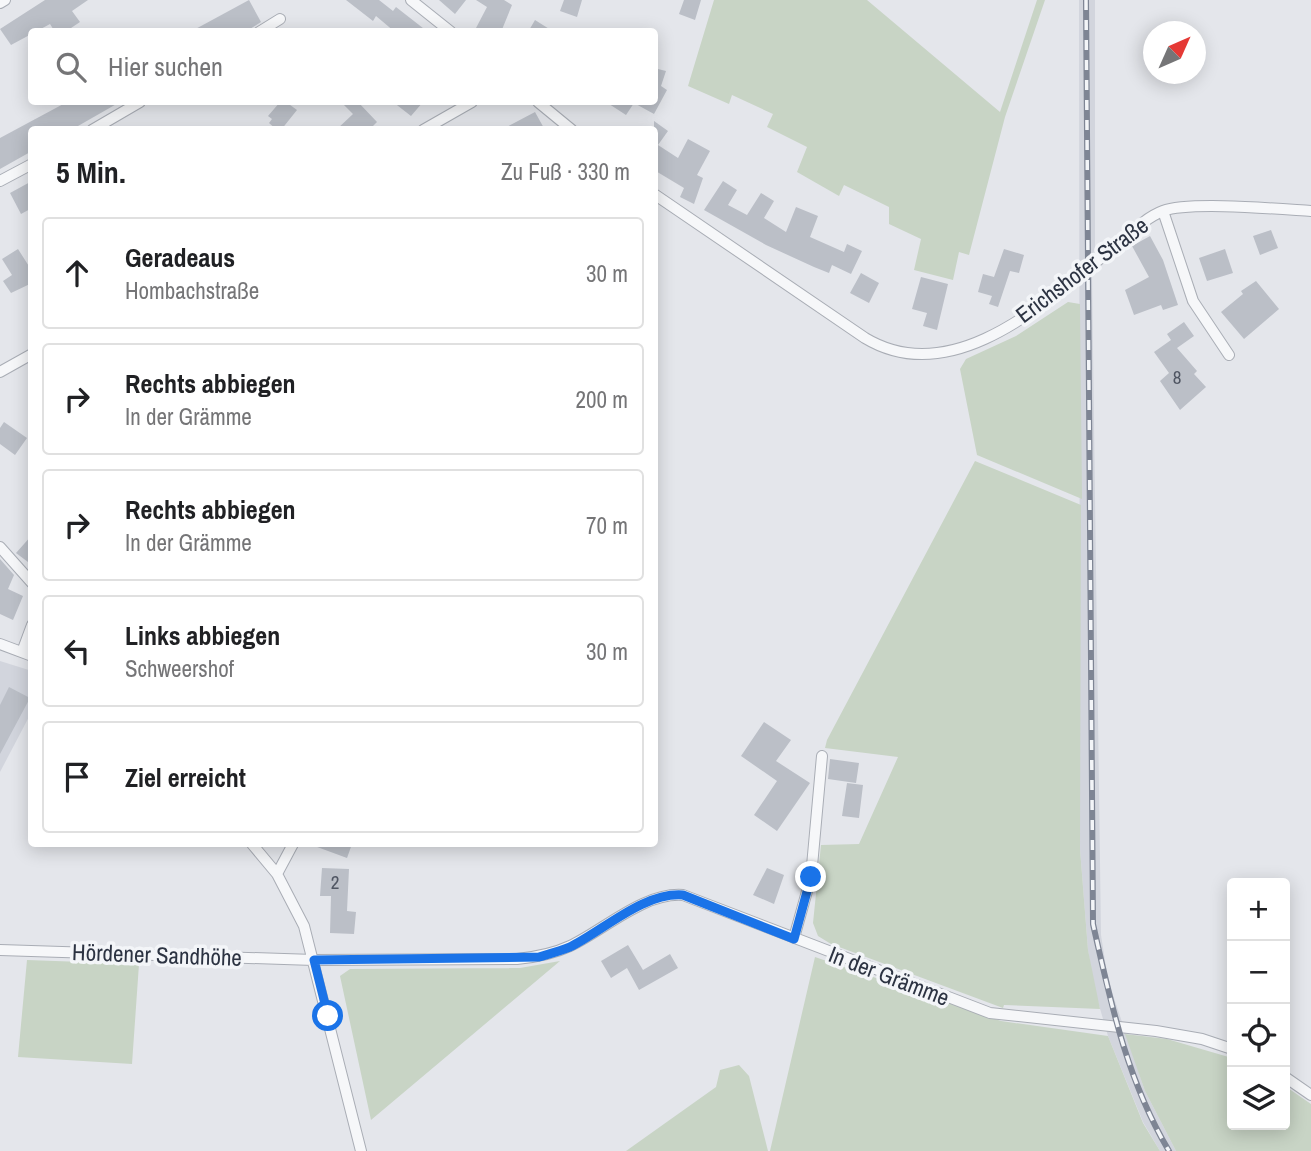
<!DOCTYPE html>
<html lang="de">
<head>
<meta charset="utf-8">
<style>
  :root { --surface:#fff; --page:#f6f6f6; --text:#202124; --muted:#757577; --line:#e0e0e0 }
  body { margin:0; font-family:"Archivo Narrow",sans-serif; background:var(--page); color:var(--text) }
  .controls { position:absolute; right:21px; bottom:21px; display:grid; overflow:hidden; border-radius:7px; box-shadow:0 4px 18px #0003 }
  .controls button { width:63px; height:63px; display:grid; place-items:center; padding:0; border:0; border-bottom:2px solid var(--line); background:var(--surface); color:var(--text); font:35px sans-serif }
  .compass { position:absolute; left:1143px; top:21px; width:63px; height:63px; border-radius:50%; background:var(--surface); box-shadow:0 4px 18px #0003; rotate:45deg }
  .stop { position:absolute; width:21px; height:21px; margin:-16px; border:5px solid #1a73e8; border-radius:50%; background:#fff }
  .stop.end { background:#1a73e8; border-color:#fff; box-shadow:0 2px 7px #0008 }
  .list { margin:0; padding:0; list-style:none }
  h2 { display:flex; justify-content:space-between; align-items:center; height:91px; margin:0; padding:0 28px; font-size:30px }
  h2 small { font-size:23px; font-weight:400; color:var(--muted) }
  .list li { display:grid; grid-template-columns:46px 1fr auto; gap:21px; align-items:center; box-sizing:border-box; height:112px; margin:0 14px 14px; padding:0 14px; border:2px solid var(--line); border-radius:7px }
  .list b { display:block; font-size:26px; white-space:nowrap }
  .list p { margin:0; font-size:23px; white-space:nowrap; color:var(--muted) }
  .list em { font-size:23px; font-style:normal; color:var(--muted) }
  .icon { flex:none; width:38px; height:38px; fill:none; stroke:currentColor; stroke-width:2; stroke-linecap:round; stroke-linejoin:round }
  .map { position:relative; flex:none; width:1311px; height:1151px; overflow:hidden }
  .search { position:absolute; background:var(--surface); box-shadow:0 4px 18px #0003; left:28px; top:28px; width:630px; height:77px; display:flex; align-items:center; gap:18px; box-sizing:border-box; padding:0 24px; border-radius:7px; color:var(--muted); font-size:26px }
  .panel { position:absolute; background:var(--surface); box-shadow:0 4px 18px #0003; left:28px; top:126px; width:630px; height:721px; border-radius:7px }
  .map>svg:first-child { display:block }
  .built { fill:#d2d5dd }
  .green { fill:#c8d4c5 }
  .building { fill:#bbbfc7 }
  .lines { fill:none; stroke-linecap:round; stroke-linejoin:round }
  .minor-casing { stroke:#a9adb5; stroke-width:12 }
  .minor { stroke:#f6f7f9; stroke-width:10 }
  .rail-casing { stroke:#7e8594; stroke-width:6 }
  .rail { stroke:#f3f5f8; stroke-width:3.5; stroke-dasharray:10; stroke-linecap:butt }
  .route { stroke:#1a73e8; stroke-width:9 }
  .labels { text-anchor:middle; stroke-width:7; stroke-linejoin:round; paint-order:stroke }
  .number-label { font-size:19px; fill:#505663 }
  .street-label { font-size:23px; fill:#2c3342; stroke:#f3f5f8 }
</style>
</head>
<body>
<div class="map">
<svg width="1311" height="1151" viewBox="0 0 1311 1151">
  <rect width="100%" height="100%" fill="#e4e6eb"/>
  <!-- built -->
  <path class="built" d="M1079,0h16v249l-3,27 9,659 7,45 37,111 31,60h-16l-17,-29 -35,-86 -14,-48 -6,-38 -8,-101z
    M0,661l32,10 -1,42 -31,59z"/>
  <!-- green -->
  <path class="green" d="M714,0h153l133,112 37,-112h8l-40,117 -36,138 -10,-3 -6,28 -39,-10 7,-31 -32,-15v-17l-45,-22 -5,11 -42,-24 10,-25 -40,-20 6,-13 -41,-19 -3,9 -41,-18z
    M1068,302l12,2 2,195 -105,-44 -17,-86 6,-10 50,-23z
    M975,461l106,44 -1,344 8,101 12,59 -96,-4 -1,3 -172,-64 -13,-8 -5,-13 8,-78 38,-1 39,-87 -73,-9 2,-8z
    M815,957l186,64 107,15 35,87 17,28h-390z
    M27,960l112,4 -7,100 -114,-7z
    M560,961l-189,159 -31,-144 10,-7 170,-1z
    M1125,1034l42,5 65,19v67h53v-39l26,18v47h-135l-31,-60z
    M739,1065l10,11 19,75h-142l90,-64 4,-17z"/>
  <!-- building -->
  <path class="building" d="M45,0h43l-16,11 8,11 -15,10h-10l-5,-8 -39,21 -11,-16z
    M249,0l12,22 -16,10h-55z
    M346,0h33l14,11 3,-4 32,25h-33l-19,-16 -3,5z
    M439,0h27l-11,14z
    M476,0h28l8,5 -11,27h-19l-6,-4 11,-21z
    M564,0h18l-5,17 -17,-6z
    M684,0h17l-6,20 -16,-6z
    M535,20l19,12h-26z
    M654,68l12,3 -5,15 6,4 -13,24 -20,-11 -8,12 -20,-13h48z
    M67,102h53l-49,28h-39v21l-32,18v-31z
    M280,102h6l11,8 -16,20h-4l-8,-7 3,-4 -4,-3z
    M341,102h17l19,20 -8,8h-33l17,-16z
    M393,102h30l-12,14z
    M535,112l10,18h-44z
    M654,121l14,10 -10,14 20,13 10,-19 22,12 -13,24 6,3 -9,26 -14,-7 4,-9 -30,-18z
    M32,181v27l-11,6 -11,-21z
    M723,181l14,9 -9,15 19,10 14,-22 13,8 -10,17 22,14 10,-25 22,9 -8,21 34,15 3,-8 15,7 -11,23 -19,-9 -3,8 -15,-6 -48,-22 -62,-35z
    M1271,230l7,18 -18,7 -7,-19z
    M1150,236l13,24 15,45 -15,5 -2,-5 -27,10 -9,-25 24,-13 -17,-31z
    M18,249l14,22v12l-21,10 -8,-12 9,-6 -10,-16z
    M1004,249l20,6 -5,18 -9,-2 -12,36 -9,-3 3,-8 -14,-4 5,-18 11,3z
    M1225,249l8,24 -26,8 -8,-23z
    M861,273l18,10 -10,20 -19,-10z
    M921,277l27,7 -11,46 -14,-4 4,-13 -15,-4z
    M1256,281l23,28 -35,30 -23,-27 22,-18 -2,-3z
    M1184,322l10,14 -17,12 20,23 -3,3 12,13 -26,23 -20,-29 9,-8 -15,-21 17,-12 -4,-6z
    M4,422l23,16 -12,17 -15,-11v-16z
    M32,535v30l-16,-12z
    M0,559l14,16 -6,14 15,7 -10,24 -13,-6z
    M9,687l21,11 -30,56v-49z
    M764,722l27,18 -15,21 34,22 -33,48 -23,-16 23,-34 -36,-25z
    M830,759l29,4 -3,20 -28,-4z
    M847,783l16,2 -4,33 -17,-2z
    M309,844h43l-5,14z
    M322,868l27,1 -2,42 9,1 -2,22 -24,-1 1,-37h-11z
    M767,868l17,7 -10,29 -21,-9z
    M628,945l15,25 27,-16 8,14 -39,22 -12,-22 -16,10 -10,-17z"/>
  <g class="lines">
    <defs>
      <path id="minor" d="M411,0l40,32
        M0,3l5,-3
        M259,32l21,-13
        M538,102l34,28
        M92,130l48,-28
        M423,130l49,-28
        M0,181l32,-17
        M654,194l211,144c88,53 182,-37 247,-89 15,-12 32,-31 51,-38 26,-10 116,-2 148,0
        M1163,211l30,90 36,54
        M0,372l32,-18
        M0,547l32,36
        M0,644l32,12
        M22,652l10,-27
        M252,844l25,30 27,52 57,225
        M277,874l16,-30
        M794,938l17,-61 11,-121
        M0,950l314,10 203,-1c19,-2 36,-5 53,-13 34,-16 74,-54 113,-51l307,118 166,18 46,8 30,10
        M1285,1077l26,18"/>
    </defs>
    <!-- minor casing -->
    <use href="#minor" class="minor-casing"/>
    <!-- minor -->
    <use href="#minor" class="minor"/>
    <defs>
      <path id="rail" d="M1086,0l7,924c18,80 34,156 76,227"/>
    </defs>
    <!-- rail casing -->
    <use href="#rail" class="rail-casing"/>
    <!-- rail -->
    <use href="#rail" class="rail"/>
  </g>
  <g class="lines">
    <!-- route -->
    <path class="route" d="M328,1016l-14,-56 225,-3c10,-3 21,-6 31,-10 34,-17 74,-55 113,-52l111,44 17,-62"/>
  </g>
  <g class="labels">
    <!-- number labels -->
    <g class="number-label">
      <text x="1177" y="384">8</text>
      <text x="335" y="889">2</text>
    </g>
    <!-- street labels -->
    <g class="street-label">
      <text transform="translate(1082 270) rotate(-37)" y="8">Erichshofer Straße</text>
      <text transform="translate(157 955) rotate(2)" y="8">Hördener Sandhöhe</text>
      <text transform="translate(889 976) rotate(21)" y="8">In der Grämme</text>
    </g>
  </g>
</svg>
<div class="controls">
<button>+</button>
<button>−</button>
<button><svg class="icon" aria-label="locate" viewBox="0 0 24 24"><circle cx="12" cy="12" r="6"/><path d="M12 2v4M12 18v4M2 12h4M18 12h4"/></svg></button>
<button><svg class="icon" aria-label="layers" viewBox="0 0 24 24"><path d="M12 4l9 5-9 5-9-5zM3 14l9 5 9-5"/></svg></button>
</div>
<svg class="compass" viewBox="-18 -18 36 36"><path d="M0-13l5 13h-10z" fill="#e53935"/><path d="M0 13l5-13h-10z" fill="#757577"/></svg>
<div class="stop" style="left:328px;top:1016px"></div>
<div class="stop end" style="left:811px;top:877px"></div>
<div class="search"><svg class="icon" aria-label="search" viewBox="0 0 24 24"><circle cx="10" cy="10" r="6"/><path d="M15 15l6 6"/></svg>Hier suchen</div>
<section class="panel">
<h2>5 Min.<small>Zu Fuß · 330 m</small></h2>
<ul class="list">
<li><svg class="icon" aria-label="ahead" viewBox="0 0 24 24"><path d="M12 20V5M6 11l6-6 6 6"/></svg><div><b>Geradeaus</b><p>Hombachstraße</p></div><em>30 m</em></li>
<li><svg class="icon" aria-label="right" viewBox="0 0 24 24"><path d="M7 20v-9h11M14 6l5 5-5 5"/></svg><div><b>Rechts abbiegen</b><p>In der Grämme</p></div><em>200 m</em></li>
<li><svg class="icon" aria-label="right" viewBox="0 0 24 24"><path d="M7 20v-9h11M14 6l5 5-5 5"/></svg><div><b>Rechts abbiegen</b><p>In der Grämme</p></div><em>70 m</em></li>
<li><svg class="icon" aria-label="left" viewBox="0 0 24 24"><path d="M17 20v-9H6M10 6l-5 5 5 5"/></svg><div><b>Links abbiegen</b><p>Schweershof</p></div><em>30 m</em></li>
<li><svg class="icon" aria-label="arrive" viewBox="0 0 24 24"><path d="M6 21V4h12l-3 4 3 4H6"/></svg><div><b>Ziel erreicht</b></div></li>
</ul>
</section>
</div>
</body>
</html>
